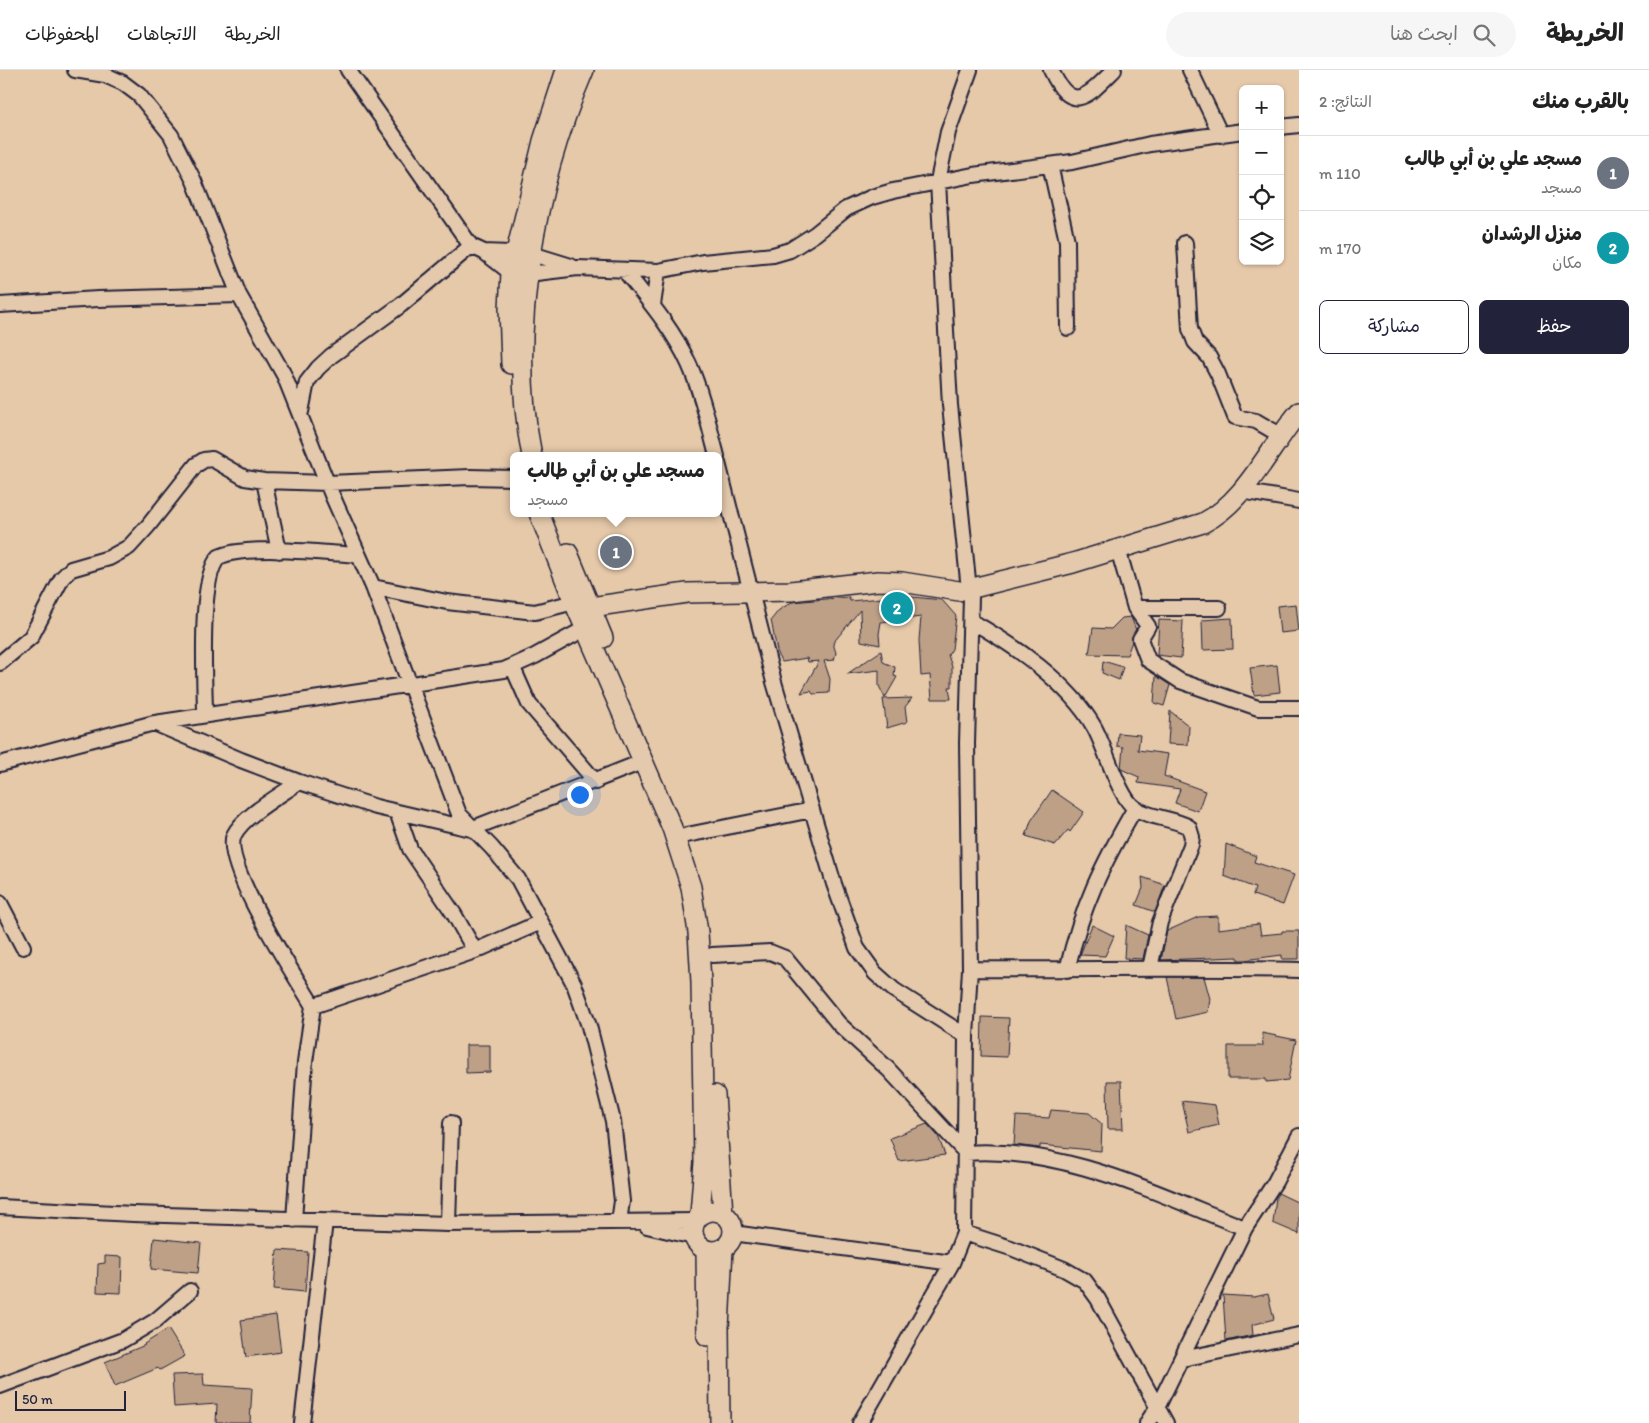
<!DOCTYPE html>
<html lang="ar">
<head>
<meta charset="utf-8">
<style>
  :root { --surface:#fff; --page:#f6f6f6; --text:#222; --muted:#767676; --line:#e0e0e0; --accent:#22223b }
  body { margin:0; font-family:Itim,"Playpen Sans Arabic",sans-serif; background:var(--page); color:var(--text); direction:rtl }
  .controls { position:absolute; right:15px; top:15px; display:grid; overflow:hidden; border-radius:8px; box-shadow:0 1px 4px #0004 }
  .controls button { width:45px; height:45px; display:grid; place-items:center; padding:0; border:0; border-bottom:1px solid var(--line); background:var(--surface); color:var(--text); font:25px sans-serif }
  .scale { position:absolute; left:15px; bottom:12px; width:111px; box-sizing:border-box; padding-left:5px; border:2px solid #22223b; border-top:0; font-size:14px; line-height:18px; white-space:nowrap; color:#22223b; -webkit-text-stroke:4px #e4c9ac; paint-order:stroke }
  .you { position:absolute; left:579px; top:724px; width:18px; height:18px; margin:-12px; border:4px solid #fff; border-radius:50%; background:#1a73e8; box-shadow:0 0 0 8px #1a73e833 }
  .badge { display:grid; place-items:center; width:32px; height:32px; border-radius:50%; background:var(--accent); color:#fff; font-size:16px; font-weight:700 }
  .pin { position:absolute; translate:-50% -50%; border:2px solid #fff; box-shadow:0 1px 5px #0006 }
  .popup { position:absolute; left:510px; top:382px; width:212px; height:65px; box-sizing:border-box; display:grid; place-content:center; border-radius:8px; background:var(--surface); filter:drop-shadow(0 1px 4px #0005); font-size:16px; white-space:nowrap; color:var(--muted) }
  .popup b { font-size:19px; color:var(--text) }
  .popup::after { content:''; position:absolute; left:50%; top:100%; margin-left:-10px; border:10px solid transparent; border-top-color:var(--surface) }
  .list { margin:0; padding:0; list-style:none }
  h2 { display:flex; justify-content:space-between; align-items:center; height:65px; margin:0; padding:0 20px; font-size:21px }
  h2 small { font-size:16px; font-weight:400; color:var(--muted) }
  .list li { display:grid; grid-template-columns:32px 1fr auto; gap:15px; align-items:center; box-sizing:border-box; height:75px; padding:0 20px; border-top:1px solid var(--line) }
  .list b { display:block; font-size:19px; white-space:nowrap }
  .list p { margin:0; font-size:16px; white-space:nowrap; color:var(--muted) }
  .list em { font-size:16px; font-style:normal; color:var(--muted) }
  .actions { display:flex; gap:10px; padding:15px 20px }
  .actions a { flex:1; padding:11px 0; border:1px solid var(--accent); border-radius:8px; text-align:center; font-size:18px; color:var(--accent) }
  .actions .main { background:var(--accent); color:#fff }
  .icon { flex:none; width:28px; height:28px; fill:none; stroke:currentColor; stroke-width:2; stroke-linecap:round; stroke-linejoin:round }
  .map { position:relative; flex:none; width:1299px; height:1353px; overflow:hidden; direction:ltr }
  header { display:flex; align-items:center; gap:30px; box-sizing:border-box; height:70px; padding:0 25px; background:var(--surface); border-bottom:1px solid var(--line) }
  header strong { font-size:24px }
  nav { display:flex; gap:28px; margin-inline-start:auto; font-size:18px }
  .search { width:350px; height:45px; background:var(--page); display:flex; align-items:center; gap:12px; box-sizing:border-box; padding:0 18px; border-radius:28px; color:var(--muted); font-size:19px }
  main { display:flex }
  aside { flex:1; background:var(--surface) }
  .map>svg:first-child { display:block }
  .building { fill:#bea087; stroke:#22223b }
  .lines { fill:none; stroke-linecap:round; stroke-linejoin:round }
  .street-casing { stroke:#22223b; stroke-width:18 }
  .secondary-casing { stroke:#22223b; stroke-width:22 }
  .street { stroke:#e4c9ac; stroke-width:14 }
  .secondary { stroke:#e4c9ac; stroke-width:19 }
</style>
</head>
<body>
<header>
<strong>الخريطة</strong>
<div class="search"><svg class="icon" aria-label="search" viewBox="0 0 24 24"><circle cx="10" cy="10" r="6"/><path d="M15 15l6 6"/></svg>ابحث هنا</div>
<nav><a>الخريطة</a><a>الاتجاهات</a><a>المحفوظات</a></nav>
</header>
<main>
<aside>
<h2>بالقرب منك<small>النتائج: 2</small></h2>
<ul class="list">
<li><span class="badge" style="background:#6b7280">1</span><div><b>مسجد علي بن أبي طالب</b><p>مسجد</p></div><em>110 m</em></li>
<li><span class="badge" style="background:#0f9aa8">2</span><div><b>منزل الرشدان</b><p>مكان</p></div><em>170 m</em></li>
</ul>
<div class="actions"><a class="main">حفظ</a><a>مشاركة</a></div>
</aside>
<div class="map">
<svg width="1299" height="1353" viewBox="0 0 1299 1353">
  <rect width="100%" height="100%" fill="#e6c9a9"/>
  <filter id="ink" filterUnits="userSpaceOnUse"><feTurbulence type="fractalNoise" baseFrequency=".02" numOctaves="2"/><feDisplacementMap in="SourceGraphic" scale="10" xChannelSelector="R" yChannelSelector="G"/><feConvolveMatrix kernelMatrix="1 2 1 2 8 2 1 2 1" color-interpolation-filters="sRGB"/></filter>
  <g filter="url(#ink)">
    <!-- building -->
    <path class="building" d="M903,526l39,4 14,16 -4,33 -4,6 4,12v20h-3l2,12h-19l-2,-24 -9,1 -2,-36 2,-23 -40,5 -2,12 1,11 -19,-4 -1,-31 -27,33 3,10 -2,7 -10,1 6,18 -1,14 -16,1 -2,-3 -10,2 18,-32 -11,1 -1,-4 -25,4 -4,-6 -7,-36 8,-10 13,-8 57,-5 1,4z
      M1296,534l3,27 -19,2 -3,-27z
      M1131,547l5,13 -9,25 -38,-1 4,-26 18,1 11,-11z
      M1232,548l1,31 -30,1 -1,-30z
      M1159,550l24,1 -2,37 -24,-3z
      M881,581l2,11 12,5 -1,9 3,1 -12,21 -6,-12v-16l-32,4z
      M1103,591l20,6 -4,13 -17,-7z
      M1277,595l3,27 -26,3 -4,-27z
      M1156,606l14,9 -6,21 -10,-3z
      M912,628l-7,9 2,15 -20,6 -4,-29z
      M1170,641l19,15 -1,19 -20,-1z
      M1118,663l22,2 -2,15 30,4 -4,22 41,15 -7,20 -23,-8 5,-14 -42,-6 1,-6 -18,-8 2,-22 -6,-1z
      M1052,720l32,22 -14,20 -2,-2 -13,15 -29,-9 5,-15z
      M1226,774l30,12 -2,6 40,13 -11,30 -30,-10 2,-7 -31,-12z
      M1142,807l23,8 -10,27 -19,-7 7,-17z
      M1218,846v13l41,-5 2,11 21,-2v-2h17v28h-17v-4l-38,5h-6v-3l-77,3 6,-29 31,-14z
      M1092,855l22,11 -9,20 -25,-1z
      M1126,855l22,10 -5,24 -19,-1z
      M1167,907h37l6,22 -2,13 -32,7z
      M982,947l27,1 -2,39 -26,-1z
      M1262,963l34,7 -8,40 -22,2v-3h-38v-33h35z
      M466,975h24v27l-24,1z
      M1107,1011h14l2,48h-15z
      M1182,1031l33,4 4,20 -30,7z
      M1051,1040l38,3 13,11 -1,27 -61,-6v3l-26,-3 2,-29 33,2z
      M927,1054l11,12 7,19 -46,6 -9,-23z
      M1278,1123l21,10v31l-26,-11 3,-26z
      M154,1168l47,5 -3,30 -47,-4z
      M277,1180l31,2 -3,40 -31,-3z
      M105,1186l17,1 -1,36 -24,-1 1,-28 7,-1z
      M1268,1224l6,25 -22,6 1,10 -27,6 -3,-46 31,2z
      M276,1245l5,37 -35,5 -5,-37z
      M168,1259l17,27 -25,14 -2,-2 -43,18 -10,-24 40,-17 -1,-1z
      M203,1304l1,11 48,3 -2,35h-34l1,-19 -43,3 -2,-32z"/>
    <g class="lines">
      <defs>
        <path id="street" d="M75,0l30,5 18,8 16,12 32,40 23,46 45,114 45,80 48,120 41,92 86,227 33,34 26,31 56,105 15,42 24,95 9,80 -3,21
          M348,0l123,176 13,6 27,21 17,1 50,-6 80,3 45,-9 70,-7 17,-5 25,-16 31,-25 26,-12 21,-6 80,-16 99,-13 78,-18 93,-13
          M1051,0c21,45 36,27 63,0
          M1190,0l31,65
          M1280,57l19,-2
          M1050,95l17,76 1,87
          M1185,173l5,86 5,13 14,15 9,17 17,43 21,4 24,14
          M484,182l48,2 39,12
          M624,200c24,30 49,59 65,94 13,29 20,62 28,92
          M0,235l98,-6 141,-4
          M653,235l5,-34
          M301,342l6,-30 11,-14 13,-12 70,-51 70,-59
          M718,393l56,219 60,202 23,64 18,25 19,17 72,46
          M264,411l15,70
          M1241,421l58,10
          M1118,479l17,59 13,18 -8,13 8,21 32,21 78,27h41
          M968,510l-18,-175 -12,-224 10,-49 22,-62
          M373,517l74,15 88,10 39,-10
          M1135,538h84
          M971,551c43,24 98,62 123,106 11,19 25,71 41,81 14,10 38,10 54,19l3,10 -1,8 -31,77 -10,46
          M0,593l31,-26 31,-59 9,-9 38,-11 20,-11 19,-21 48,-61 8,-5 8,-1 33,19 19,3 64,2 142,-6 44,1
          M513,598l16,36 67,78
          M205,645c0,-33 -7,-137 14,-158 24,-13 109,-4 139,-2
          M155,653l349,-53 31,-14 51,-28
          M0,694l154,-41 87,37 58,22 77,25 95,22 171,-67
          M299,712c-18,13 -56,34 -65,53 -13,29 62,142 79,171
          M397,742l13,37 44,65 21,37
          M687,765l125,-25
          M0,833l23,44
          M712,885l58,-3 15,6 54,66 49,45 78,84c97,-7 191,41 279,75
          M970,899c110,1 219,-2 329,1
          M1067,900c15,-64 35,-105 68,-162
          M0,1137l133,7 315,10 247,-3
          M294,1150l11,-158 8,-56 162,-55 66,-29
          M448,1154l3,-101
          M647,1156l47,11
          M733,1163l219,30
          M964,1163l47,15 53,21 21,12 13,18 68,124
          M1182,1289l117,-24
          M0,1316l123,-46 32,-19 35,-30
          M302,1353l23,-202
          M860,1353l92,-160 12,-30 2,-197 4,-67 -3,-226 4,-146
          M1147,1353l11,-17 87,-178 30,-46 24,-46"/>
        <path id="secondary" d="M511,294l-2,-56 2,-35 32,-132 23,-71
          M532,386c-25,-123 3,-272 52,-386
          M539,443l35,89 98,226 19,59 7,45 3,50 3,180 -4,53
          M568,483l35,85
          M977,517l96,-24 130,-40c42,-21 66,-75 96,-111
          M591,537l96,-14 104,-2 87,-10 24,1 57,9
          M715,1025l8,119
          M693 1161a20 20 0 1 1 40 0a20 20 0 1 1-40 0Z
          M706,1180l1,86
          M720,1353l-1,-95 4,-79"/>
      </defs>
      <!-- street casing -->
      <use href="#street" class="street-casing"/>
      <!-- secondary casing -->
      <use href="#secondary" class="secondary-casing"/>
      <!-- street -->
      <use href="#street" class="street"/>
      <!-- secondary -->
      <use href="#secondary" class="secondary"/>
    </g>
  </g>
</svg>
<div class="controls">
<button>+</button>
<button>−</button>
<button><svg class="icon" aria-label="locate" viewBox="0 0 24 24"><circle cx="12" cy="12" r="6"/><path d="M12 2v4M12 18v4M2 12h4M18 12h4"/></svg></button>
<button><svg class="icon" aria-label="layers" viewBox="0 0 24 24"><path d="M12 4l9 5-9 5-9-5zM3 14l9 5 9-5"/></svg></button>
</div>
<div class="scale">50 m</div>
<div class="you"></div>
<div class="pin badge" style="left:616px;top:482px;background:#6b7280">1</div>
<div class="popup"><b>مسجد علي بن أبي طالب</b>مسجد</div>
<div class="pin badge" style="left:897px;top:538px;background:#0f9aa8">2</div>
</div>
</main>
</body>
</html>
